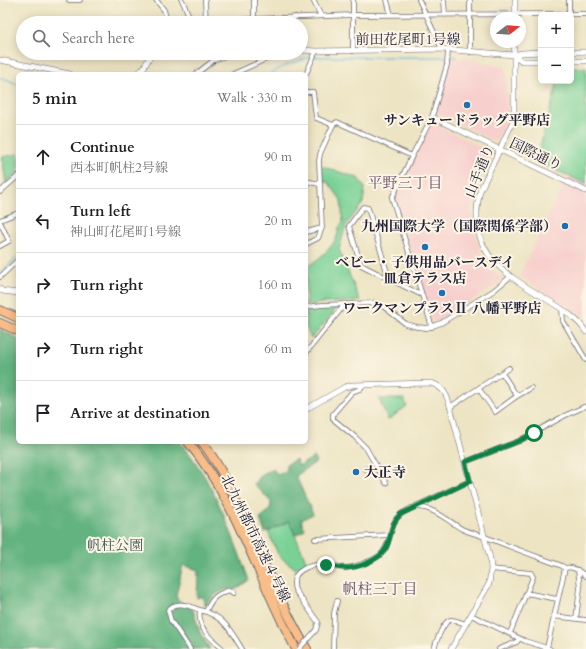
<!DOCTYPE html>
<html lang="en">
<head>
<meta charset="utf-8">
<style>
  :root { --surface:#fff; --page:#f2f2f2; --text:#202124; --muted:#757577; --line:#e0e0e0 }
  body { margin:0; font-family:Cardo,"Noto Serif JP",serif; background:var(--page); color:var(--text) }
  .controls { position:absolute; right:12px; top:12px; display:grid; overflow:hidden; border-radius:6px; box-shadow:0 2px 10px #0003 }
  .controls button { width:36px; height:36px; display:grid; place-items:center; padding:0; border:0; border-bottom:1px solid var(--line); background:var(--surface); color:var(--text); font:20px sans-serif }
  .compass { position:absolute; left:490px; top:12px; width:36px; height:36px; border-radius:50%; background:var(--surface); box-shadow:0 2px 10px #0003; rotate:73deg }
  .stop { position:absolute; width:12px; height:12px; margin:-9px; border:3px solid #0b8043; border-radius:50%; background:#fff }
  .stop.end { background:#0b8043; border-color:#fff; box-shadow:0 1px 4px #0008 }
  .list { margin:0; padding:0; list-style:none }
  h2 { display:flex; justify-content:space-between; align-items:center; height:52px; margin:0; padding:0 16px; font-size:17px }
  h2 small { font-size:13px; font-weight:400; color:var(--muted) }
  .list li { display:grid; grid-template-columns:26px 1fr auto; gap:12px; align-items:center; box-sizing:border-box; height:64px; padding:0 16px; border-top:1px solid var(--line) }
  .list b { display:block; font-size:15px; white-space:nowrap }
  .list p { margin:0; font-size:13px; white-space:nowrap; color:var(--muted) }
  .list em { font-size:13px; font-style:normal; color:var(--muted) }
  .icon { flex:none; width:22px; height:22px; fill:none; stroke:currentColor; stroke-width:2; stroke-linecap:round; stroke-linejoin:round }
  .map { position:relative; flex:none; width:586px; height:649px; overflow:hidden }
  .search { position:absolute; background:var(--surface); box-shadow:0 2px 10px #0003; left:16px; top:16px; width:292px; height:44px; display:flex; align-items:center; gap:10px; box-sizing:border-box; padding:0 14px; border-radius:22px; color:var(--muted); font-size:15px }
  .panel { position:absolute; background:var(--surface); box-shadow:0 2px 10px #0003; left:16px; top:72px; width:292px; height:372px; border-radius:6px }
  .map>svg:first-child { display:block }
  .built { fill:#f7d0cd }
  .green { fill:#79d196; stroke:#4e7a68 }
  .forest { fill:#62b37f; stroke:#426a5d }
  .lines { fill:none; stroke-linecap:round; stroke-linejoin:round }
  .stream { stroke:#58bad7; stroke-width:1.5 }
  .minor-casing { stroke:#69666b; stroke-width:5.5 }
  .tertiary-casing { stroke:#69666b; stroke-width:6 }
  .motorway-casing { stroke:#69666b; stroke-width:10 }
  .minor { stroke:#fff; stroke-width:4 }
  .tertiary { stroke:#fff; stroke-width:5 }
  .motorway { stroke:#f8bd88; stroke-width:8 }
  .minor-bridge-casing { stroke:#69666b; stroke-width:5.5; stroke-linecap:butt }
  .minor-bridge { stroke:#fff; stroke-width:4 }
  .route { stroke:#0b8043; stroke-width:5 }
  .poi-dot { fill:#1f6fb2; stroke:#fcf5e5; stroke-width:1.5 }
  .labels { text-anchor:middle; stroke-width:4; stroke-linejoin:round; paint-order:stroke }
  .street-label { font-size:14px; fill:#22223b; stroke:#fcf5e5 }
  .poi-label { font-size:14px; font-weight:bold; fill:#22223b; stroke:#fcf5e5 }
  .park-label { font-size:14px; fill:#3c5756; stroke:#fcf5e5 }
  .neighbourhood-label { font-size:15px; fill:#684e6d; stroke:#fcf5e5 }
</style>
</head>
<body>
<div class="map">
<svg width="586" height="649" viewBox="0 0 586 649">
  <rect width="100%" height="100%" fill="#fcf5e5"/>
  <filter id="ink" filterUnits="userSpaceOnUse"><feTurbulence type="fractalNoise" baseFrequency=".025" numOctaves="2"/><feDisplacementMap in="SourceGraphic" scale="8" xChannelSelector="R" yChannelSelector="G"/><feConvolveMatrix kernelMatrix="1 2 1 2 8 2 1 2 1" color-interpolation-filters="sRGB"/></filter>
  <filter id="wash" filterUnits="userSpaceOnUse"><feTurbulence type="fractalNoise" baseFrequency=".012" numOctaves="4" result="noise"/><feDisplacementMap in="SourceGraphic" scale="16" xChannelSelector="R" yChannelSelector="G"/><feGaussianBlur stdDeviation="0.9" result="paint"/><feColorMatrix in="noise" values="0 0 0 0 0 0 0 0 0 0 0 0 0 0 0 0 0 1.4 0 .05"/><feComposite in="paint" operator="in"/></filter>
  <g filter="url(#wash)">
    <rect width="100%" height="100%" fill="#ede4c3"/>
    <!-- built -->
    <path class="built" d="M450,58h17l39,9 2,50 -12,25 -59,-29 12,-48z
      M571,68h15v253l-10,-9 -57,-36 49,-100 -32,-15 22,-80h13z
      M432,123l59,29 -13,28 -5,14 -2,19 4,22 6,17 7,14 14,13 -7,7 -56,35 -6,2 -38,-125z"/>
    <!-- green -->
    <path class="green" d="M571,68h15v116l-50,-23 22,-80h13z
      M18,154v19l-12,10 -4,-26z
      M321,166l37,12 7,10 -2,15 -17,22 -7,24 21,52 -37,2 -17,2v-37c14,-11 32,-22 33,-41l4,-4 -2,-23 -12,-17 -6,-2z
      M326,307l11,1 -26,31 -5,-13v-15z
      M379,399h25l3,7 -19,14z
      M289,521l18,42 -11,6 -17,-13 -11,-24z"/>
    <!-- forest -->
    <path class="forest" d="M0,329l18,10v103h162c34,39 51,90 69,138l-14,10c-12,-3 -23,6 -29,16l-4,-10 -5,2 1,-28 -15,-5 -7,30 2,5 15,10 7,23 10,16h-210z
      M314,457l2,5 -20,14 17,38 -12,6 4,10 -10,5 -6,-14 -24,12 -5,-14 10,-10 1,-7 -17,-18 8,-10 11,-5 5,6 9,-5 -1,-5 10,-6 3,7z"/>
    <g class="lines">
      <!-- stream -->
      <path class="stream" d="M270,74l14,-8 26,-9h147
        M0,78c7,1 13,3 18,8
        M0,273l18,-16"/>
    </g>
  </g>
  <g filter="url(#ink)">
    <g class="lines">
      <defs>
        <path id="minor" d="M69,0h11
          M156,0l8,10 4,13
          M182,0l8,18 1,5
          M205,0l1,23
          M254,0v18
          M313,0l8,16
          M353,0v51
          M387,0l4,15
          M419,0l23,49
          M444,0l1,15
          M470,0v52
          M569,0v15
          M229,23l3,-3 121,-5 233,-1
          M288,23l7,-6
          M196,74l18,-14 20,-7
          M233,74l38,-17 2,-4
          M306,74l10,-23
          M306,92h7l3,26 17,7
          M412,156l-20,42 40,129
          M306,181l13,3
          M0,192l18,-16
          M0,220l18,-7
          M0,222l9,19 -9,5
          M306,232l16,-4
          M306,244l12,-6 4,-10 -3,-67 1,-7 13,-29 4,-3 75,34 20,-39 15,-52 1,-15
          M0,277l18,-17
          M389,279l-28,-14 -12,-39 14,-19 5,1 21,71 33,16
          M306,307l16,-2 23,-1
          M562,309l1,12 23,39
          M306,353l39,-49 30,-1 9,4 22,17 11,3 10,1 14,-5 52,-32 17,-14
          M502,373l15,23
          M363,385l-3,4 -8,3 -19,22v5l22,18 11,11 20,35
          M479,389l16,23 22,-16 14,-8
          M450,407l59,-39
          M465,462l54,-21 45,-25 22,-10
          M366,469h12
          M416,506l54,-25
          M315,539l74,-4
          M565,568c8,-2 14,3 21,8
          M491,569l40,4 2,4 -23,56
          M526,593l31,6
          M200,610c24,6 30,20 42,39
          M206,611c6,-13 10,-17 24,-21l4,3
          M471,615l54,26 25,8
          M553,616l33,4
          M576,619l4,-31 -2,-18
          M316,630l2,-8 -23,-32c-6,-20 15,-26 31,-25 6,0 12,2 18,3 7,0 12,-2 18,-4 7,-3 16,-5 21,-12 11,-14 4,-33 25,-42 3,-2 5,-3 8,-3 18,0 32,14 46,22 8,4 18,6 26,9 25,10 50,19 74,28l3,2 -18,80
          M190,649l-19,-28 -3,-11c9,-10 21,-4 32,0 -3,18 10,28 23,39
          M333,649l1,-36 3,-12
          M434,649c2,-7 9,-27 16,-29 5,-1 11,3 16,4
          M499,649l18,-7 2,-4"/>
        <path id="tertiary" d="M515,0v18
          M514,42v77l-34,72c-15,63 25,83 71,111 13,8 27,17 35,30
          M301,50l15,1 126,-2 72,6
          M541,52l-19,1 -8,2 8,6h19
          M571,52h15
          M0,60l70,14
          M571,61h15
          M137,74l6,-5 9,-16
          M432,117l154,74
          M0,289l2,2 16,2
          M306,409l39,-22 7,-2 79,-2c14,4 17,15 20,27l39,148 1,11 -2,15 -38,65"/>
        <path id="motorway" d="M0,310l18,8
          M0,323l18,8
          M188,442c49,59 71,140 108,207
          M202,442c24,31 38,67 54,103 15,35 31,71 51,104"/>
      </defs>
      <!-- minor casing -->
      <use href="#minor" class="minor-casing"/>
      <!-- tertiary casing -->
      <use href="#tertiary" class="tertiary-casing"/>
      <!-- motorway casing -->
      <use href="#motorway" class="motorway-casing"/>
      <!-- minor -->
      <use href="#minor" class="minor"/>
      <!-- tertiary -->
      <use href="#tertiary" class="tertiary"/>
      <!-- motorway -->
      <use href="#motorway" class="motorway"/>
      <defs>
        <path id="minor-bridge" d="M299,649l17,-19"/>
      </defs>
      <!-- minor-bridge casing -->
      <use href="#minor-bridge" class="minor-bridge-casing"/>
      <!-- minor-bridge -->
      <use href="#minor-bridge" class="minor-bridge"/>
    </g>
  </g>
  <g class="lines" filter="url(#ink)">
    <!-- route -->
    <path class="route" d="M326,565c6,1 13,3 19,3 13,0 35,-8 41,-20 6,-12 4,-25 15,-34l69,-33 -5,-19 54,-21 15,-8"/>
  </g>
  <!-- markers -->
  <g class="poi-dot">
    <circle cx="467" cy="105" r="4"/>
    <circle cx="565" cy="226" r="4"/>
    <circle cx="425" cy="247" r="4"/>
    <circle cx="442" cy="293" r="4"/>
    <circle cx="356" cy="472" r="4"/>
  </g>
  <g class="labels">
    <!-- street labels -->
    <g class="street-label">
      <text x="408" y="44">前田花尾町1号線</text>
      <text transform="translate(536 154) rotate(26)" y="5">国際通り</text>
      <text transform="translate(479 171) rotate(-68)" y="5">山手通り</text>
      <text transform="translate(256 538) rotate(64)" y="5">北九州都市高速４号線</text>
    </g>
    <!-- poi labels -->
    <g class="poi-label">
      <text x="467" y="125">サンキュードラッグ平野店</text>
      <text x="557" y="231" text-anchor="end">九州国際大学（国際関係学部）</text>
      <text x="425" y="267">ベビー・子供用品バースデイ<tspan x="425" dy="16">皿倉テラス店</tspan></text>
      <text x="442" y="313">ワークマンプラスⅡ 八幡平野店</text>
      <text x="364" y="477" text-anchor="start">大正寺</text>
    </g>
    <!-- park labels -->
    <g class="park-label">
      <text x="115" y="550">帆柱公園</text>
    </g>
    <!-- neighbourhood labels -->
    <g class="neighbourhood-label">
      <text x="405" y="188">平野三丁目</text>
      <text x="380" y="594">帆柱三丁目</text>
    </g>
  </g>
</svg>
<div class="controls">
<button>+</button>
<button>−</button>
</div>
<svg class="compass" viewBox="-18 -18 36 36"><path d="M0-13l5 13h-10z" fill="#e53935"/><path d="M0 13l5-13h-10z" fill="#757577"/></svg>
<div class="stop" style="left:534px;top:433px"></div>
<div class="stop end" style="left:326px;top:565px"></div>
<div class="search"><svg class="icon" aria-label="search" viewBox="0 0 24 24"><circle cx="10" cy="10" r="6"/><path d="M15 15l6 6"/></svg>Search here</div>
<section class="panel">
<h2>5 min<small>Walk · 330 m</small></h2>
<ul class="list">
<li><svg class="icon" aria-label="ahead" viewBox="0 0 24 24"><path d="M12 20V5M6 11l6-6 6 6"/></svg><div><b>Continue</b><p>西本町帆柱2号線</p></div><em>90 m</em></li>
<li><svg class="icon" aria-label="left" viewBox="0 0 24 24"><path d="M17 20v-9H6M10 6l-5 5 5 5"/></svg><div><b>Turn left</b><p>神山町花尾町1号線</p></div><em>20 m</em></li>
<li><svg class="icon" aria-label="right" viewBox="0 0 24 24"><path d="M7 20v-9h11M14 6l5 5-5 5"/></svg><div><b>Turn right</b></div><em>160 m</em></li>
<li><svg class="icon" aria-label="right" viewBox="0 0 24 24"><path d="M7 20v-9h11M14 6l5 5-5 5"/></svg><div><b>Turn right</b></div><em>60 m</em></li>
<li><svg class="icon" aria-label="arrive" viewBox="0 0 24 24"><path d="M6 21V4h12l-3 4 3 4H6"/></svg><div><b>Arrive at destination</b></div></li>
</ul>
</section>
</div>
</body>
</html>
